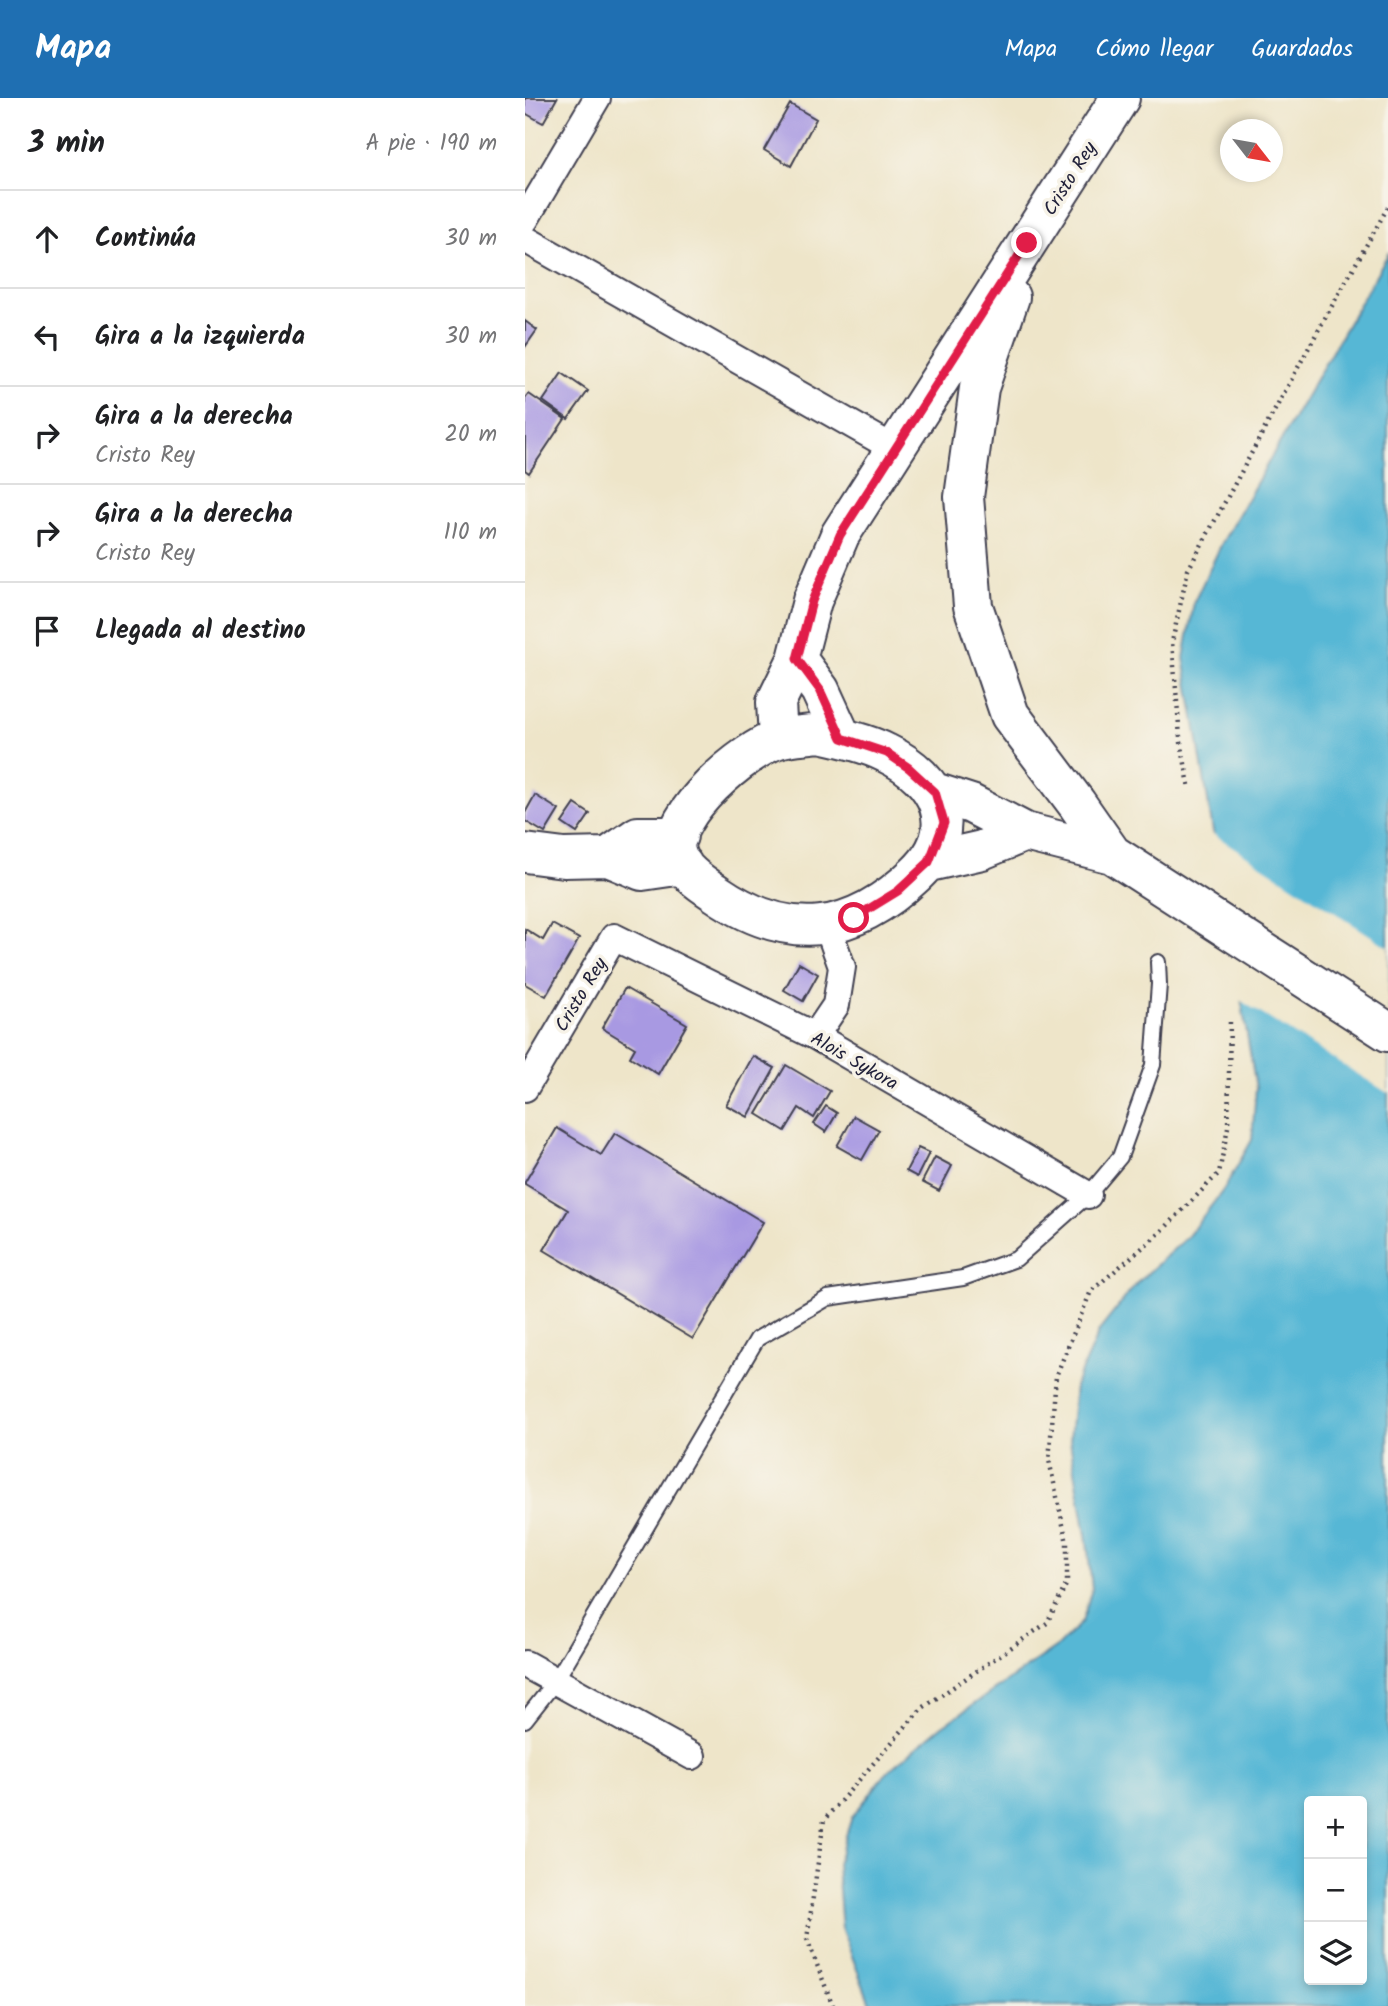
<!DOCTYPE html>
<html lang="es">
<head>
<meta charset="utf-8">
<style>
  :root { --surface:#fff; --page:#f6f6f6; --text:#202124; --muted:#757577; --line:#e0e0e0; --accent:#1f6fb2 }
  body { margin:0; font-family:Kalam,sans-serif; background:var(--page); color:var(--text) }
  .controls { position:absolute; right:21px; bottom:21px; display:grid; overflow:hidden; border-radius:7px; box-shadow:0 4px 10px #0003 }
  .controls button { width:63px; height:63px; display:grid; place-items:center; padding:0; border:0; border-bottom:2px solid var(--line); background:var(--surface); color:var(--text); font:35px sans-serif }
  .compass { position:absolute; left:695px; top:21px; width:63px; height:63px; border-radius:50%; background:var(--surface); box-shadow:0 4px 10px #0003; rotate:121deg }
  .stop { position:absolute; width:21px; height:21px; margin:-16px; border:5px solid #e11d48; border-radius:50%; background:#fff }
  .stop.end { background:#e11d48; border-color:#fff; box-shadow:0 2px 7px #0008 }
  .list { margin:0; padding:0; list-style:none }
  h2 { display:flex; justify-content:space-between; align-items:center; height:91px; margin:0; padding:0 28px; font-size:30px }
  h2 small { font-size:23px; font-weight:400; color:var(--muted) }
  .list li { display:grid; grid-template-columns:46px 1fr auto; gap:21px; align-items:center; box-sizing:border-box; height:98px; padding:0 28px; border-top:2px solid var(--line) }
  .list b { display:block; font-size:26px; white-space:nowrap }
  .list p { margin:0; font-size:23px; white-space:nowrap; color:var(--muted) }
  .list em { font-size:23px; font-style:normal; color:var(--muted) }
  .icon { flex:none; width:38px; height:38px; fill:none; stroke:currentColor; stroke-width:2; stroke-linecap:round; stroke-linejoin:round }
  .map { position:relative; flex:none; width:863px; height:1908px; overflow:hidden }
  header { display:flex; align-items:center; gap:42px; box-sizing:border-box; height:98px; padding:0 35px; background:var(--accent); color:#fff }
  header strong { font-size:33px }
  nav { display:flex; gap:38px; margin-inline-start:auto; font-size:24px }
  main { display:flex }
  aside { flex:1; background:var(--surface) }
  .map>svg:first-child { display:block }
  .water { fill:#56b7d5; stroke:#3c6c88; stroke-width:2; fill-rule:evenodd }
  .pier { fill:#eee5c9 }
  .building { fill:#a899e2 }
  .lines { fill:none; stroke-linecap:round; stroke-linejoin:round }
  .lane-casing { stroke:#413f50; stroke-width:18 }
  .street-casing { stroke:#413f50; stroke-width:30 }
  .secondary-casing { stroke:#413f50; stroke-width:42 }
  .path { stroke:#413f50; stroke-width:4.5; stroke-dasharray:2 5; stroke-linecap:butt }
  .lane { stroke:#fff; stroke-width:14 }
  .street { stroke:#fff; stroke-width:26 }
  .secondary { stroke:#fff; stroke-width:38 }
  .route { stroke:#e11d48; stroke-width:9 }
  .labels { text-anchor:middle; stroke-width:7; stroke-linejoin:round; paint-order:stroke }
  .street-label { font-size:19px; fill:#22223b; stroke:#f7f3e8 }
</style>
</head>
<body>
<header>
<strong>Mapa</strong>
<nav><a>Mapa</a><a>Cómo llegar</a><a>Guardados</a></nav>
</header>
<main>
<aside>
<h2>3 min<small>A pie · 190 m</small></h2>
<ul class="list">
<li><svg class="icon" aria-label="ahead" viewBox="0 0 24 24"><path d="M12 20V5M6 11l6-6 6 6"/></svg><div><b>Continúa</b></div><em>30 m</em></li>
<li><svg class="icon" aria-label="left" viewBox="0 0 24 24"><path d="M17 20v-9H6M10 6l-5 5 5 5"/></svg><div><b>Gira a la izquierda</b></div><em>30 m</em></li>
<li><svg class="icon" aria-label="right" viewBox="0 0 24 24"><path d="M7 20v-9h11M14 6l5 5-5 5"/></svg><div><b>Gira a la derecha</b><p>Cristo Rey</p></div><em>20 m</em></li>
<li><svg class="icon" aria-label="right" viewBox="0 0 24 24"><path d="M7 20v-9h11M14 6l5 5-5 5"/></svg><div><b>Gira a la derecha</b><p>Cristo Rey</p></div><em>110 m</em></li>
<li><svg class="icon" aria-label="arrive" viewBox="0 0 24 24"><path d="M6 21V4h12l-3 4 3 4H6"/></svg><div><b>Llegada al destino</b></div></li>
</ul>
</aside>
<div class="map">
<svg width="863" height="1908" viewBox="0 0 863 1908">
  <rect width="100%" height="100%" fill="#f7f3e8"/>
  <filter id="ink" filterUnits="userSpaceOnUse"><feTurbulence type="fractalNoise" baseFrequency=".0143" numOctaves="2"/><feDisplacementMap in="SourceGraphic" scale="14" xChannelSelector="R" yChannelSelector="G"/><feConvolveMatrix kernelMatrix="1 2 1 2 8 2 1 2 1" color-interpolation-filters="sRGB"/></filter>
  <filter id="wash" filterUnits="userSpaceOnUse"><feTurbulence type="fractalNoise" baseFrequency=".00686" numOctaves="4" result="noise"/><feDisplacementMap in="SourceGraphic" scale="28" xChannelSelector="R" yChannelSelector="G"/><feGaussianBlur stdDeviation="1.57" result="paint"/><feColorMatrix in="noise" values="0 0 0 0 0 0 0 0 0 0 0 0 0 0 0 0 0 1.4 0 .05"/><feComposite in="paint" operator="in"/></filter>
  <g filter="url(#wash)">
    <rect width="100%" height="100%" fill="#eee5c9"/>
    <!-- water -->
    <path class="water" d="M863,156v1752h-517l-29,-76 -5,-66 15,-47 36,-46 53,-44 117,-81 24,-24 10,-33 -5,-48 -17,-100 5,-56 24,-54 38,-48 51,-47 36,-47 28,-49 4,-52 -72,-430 10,-56 28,-59zM784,1703h53v179h-53z"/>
    <!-- pier -->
    <path class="pier" d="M685,734l178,115v146l-150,-94z"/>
    <g id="blocks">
      <!-- building -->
      <path class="building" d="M0,0h32l-14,25 -18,-10z
        M265,6l26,15 -25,47 -27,-16z
        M0,223l12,9 -12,17z
        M37,275l26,18 -20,28 -25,-18z
        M4,296l36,25 -36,54 -4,-3v-71z
        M10,697l24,15 -14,23 -20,-12v-8z
        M50,706l15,10 -13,19 -15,-10z
        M27,826l27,15 -33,57 -21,-12v-55l18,11z
        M274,865l19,11 -15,27 -19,-11z
        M100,890l62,36 -29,50 -28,-17 5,-9 -33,-20z
        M228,958l22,12 -27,49 -22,-12z
        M261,967l44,26 -16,27 -15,-10 -14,23 -28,-17z
        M301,1008l11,7 -11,19 -12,-8z
        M329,1018l25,14 -17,30 -25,-14z
        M32,1030l44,27 14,-22 148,89 -70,117 -149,-89 24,-40 -43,-26v-2z
        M393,1050l11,5 -12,24 -11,-6z
        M410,1059l17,9 -13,25 -17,-9z"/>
    </g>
  </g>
  <g filter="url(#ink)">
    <use href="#blocks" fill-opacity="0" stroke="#413f50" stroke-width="2"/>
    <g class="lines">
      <defs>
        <path id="lane" d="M0,1622l30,-38 202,-343 71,-41 135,-20 53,-19 72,-64 32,-38 33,-92 6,-81 -1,-22"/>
        <path id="street" d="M0,122l72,-122
          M0,141l370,210
          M290,938l21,-31 6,-38 -15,-42
          M0,990l89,-151 201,99 273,159
          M0,1566l167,92"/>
        <path id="secondary" d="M485,199l-31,91 -15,109 9,109 37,109 67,89 35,50
          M272,561l23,31 22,48
          M295,635c22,5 46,10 66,20 53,25 78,76 30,121 -63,60 -126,70 -200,19 -14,-9 -36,-24 -40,-41 -8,-37 70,-103 102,-113 13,-4 29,-4 42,-6z
          M253,641l-2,-37 21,-43 15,-58 28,-66 280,-437
          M409,694l37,12 54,28 87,22 276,178
          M0,755l39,5 44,-1 34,14 41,-6
          M83,759l30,-21h40
          M404,764l53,-12 43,-18"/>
      </defs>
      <!-- lane casing -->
      <use href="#lane" class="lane-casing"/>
      <!-- street casing -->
      <use href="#street" class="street-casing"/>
      <!-- secondary casing -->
      <use href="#secondary" class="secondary-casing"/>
      <!-- path -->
      <path class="path" d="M664,687l-9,-48 -8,-95 16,-72 132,-243 68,-120
        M308,1908l-26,-67 17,-119 97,-111 126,-86 20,-40v-40l-18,-83 7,-84 35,-85 69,-58 59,-60 9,-46 2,-107"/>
      <!-- lane -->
      <use href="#lane" class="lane"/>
      <!-- street -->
      <use href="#street" class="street"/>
      <!-- secondary -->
      <use href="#secondary" class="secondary"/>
    </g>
  </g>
  <g class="lines" filter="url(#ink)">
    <!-- route -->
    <path class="route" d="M329,820l44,-27 31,-29 15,-39 -9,-31 -26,-24 -22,-15 -45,-15 -22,-48 -23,-31 15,-58 28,-66 187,-292"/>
  </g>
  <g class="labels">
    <!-- street labels -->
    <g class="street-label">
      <text transform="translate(544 80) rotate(-58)" y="7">Cristo Rey</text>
      <text transform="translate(55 896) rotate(-59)" y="7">Cristo Rey</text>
      <text transform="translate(330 962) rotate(30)" y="7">Alois Sykora</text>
    </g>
  </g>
</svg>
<div class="controls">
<button>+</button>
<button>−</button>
<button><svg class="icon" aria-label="layers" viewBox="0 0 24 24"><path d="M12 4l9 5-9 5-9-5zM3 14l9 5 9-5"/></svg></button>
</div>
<svg class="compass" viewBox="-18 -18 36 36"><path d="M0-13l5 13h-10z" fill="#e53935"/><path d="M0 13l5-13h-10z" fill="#757577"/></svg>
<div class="stop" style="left:329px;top:820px"></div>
<div class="stop end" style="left:502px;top:145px"></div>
</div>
</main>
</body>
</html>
